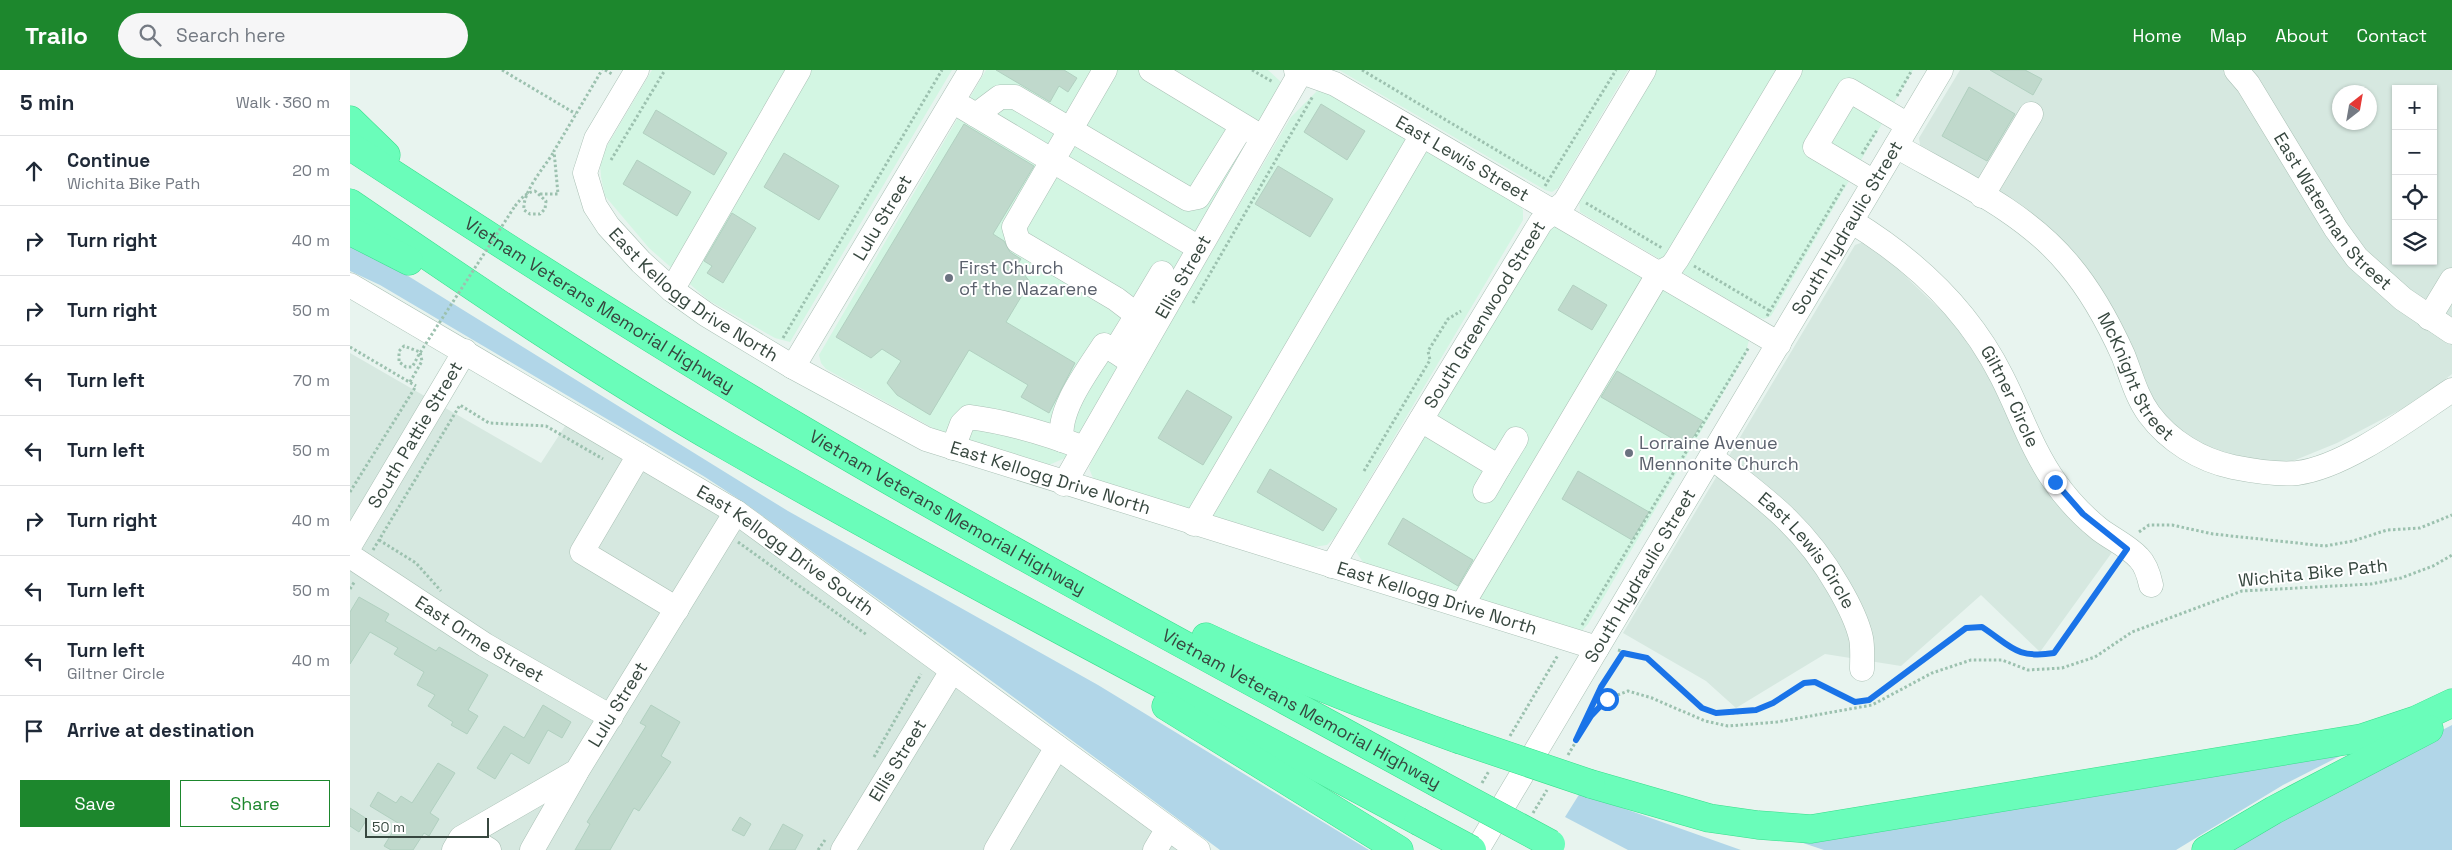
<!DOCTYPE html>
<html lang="en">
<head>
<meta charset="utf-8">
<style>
  :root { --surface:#fff; --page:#f6f6f7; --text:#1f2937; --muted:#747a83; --line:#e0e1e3; --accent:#1d872d }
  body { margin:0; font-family:"Space Grotesk",sans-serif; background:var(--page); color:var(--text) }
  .controls { position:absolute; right:15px; top:15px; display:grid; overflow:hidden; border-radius:0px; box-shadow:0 1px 4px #0004 }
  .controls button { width:45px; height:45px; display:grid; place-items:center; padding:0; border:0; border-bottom:1px solid var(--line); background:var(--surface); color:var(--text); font:25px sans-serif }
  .compass { position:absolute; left:1982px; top:15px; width:45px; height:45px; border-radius:50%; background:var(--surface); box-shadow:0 1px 4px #0004; rotate:31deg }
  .scale { position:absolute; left:15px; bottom:12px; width:124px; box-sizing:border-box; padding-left:5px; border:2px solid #37473f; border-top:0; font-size:14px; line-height:18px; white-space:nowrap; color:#37473f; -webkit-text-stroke:4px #fff; paint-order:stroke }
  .stop { position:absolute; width:15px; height:15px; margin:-11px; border:4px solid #1a73e8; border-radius:50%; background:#fff }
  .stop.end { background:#1a73e8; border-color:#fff; box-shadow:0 1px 5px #0008 }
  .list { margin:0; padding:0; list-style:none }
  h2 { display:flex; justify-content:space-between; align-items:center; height:65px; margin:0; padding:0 20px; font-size:21px }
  h2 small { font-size:16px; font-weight:400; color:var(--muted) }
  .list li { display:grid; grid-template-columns:32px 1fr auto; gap:15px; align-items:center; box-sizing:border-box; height:70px; padding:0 20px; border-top:1px solid var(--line) }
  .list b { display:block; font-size:19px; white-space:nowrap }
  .list p { margin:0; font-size:16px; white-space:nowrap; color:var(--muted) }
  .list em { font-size:16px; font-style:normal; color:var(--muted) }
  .actions { display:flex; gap:10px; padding:15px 20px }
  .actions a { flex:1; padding:11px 0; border:1px solid var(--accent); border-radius:0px; text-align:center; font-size:18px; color:var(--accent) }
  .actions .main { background:var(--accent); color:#fff }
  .icon { flex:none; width:28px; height:28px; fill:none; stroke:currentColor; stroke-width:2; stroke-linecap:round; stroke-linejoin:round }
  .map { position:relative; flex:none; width:2102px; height:780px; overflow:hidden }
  header { display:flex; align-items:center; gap:30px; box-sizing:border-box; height:70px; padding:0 25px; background:var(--accent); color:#fff }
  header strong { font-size:24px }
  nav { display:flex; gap:28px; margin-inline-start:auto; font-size:18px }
  .search { width:350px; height:45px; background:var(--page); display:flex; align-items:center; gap:12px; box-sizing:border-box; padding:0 18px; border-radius:28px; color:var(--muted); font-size:19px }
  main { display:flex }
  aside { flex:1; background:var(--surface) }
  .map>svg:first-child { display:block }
  .residential { fill:#d6e8e0; fill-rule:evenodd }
  .commercial { fill:#d3f6e3 }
  .green { fill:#b1d6e8 }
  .building { fill:#c0d9cc; stroke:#b1d0c0 }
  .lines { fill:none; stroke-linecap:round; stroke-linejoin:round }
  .minor-casing { stroke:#aac0b5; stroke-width:25 }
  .highway-casing { stroke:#39dd8c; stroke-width:29 }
  .path { stroke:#9cc1af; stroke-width:3; stroke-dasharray:2.5 2.5; stroke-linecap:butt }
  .minor { stroke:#fff; stroke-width:24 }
  .highway { stroke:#6afdba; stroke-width:28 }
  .highway-bridge-casing { stroke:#39dd8c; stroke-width:29; stroke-linecap:butt }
  .path-bridge { stroke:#9cc1af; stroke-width:3; stroke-dasharray:2.5 2.5; stroke-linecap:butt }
  .highway-bridge { stroke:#6afdba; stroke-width:28 }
  .route { stroke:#1a73e8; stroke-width:6 }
  .worship-dot { fill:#6b7280; stroke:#fff; stroke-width:2 }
  .labels { text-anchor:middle; stroke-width:4; stroke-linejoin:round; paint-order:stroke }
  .street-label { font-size:18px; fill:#37473f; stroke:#fff }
  .worship-label { font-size:18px; fill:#5b616d; stroke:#fff; text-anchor:start }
</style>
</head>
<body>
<header>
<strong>Trailo</strong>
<div class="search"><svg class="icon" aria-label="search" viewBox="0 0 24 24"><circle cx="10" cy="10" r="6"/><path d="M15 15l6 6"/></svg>Search here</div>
<nav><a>Home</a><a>Map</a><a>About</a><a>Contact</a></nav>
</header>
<main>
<aside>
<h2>5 min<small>Walk · 360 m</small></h2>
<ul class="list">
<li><svg class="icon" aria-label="ahead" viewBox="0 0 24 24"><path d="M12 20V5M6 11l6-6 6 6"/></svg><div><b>Continue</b><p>Wichita Bike Path</p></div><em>20 m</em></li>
<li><svg class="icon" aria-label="right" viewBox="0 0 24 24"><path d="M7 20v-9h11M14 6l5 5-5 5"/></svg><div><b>Turn right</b></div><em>40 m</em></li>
<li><svg class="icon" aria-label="right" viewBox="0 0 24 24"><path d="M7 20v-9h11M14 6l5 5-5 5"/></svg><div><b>Turn right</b></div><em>50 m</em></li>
<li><svg class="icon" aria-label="left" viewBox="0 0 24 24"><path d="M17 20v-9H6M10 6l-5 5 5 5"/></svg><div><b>Turn left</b></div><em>70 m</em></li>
<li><svg class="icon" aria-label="left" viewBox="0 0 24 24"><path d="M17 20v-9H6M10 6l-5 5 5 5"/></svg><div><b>Turn left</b></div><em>50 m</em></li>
<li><svg class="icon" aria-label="right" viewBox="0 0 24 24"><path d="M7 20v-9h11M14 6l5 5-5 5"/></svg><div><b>Turn right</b></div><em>40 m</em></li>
<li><svg class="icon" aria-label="left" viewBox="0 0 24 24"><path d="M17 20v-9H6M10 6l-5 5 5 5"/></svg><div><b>Turn left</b></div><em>50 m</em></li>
<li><svg class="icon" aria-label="left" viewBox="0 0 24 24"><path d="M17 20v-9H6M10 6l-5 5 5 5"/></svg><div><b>Turn left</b><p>Giltner Circle</p></div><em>40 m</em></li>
<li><svg class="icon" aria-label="arrive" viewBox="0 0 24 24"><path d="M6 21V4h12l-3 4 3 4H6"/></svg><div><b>Arrive at destination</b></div></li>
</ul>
<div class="actions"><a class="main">Save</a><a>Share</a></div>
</aside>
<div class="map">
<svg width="2102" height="780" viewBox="0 0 2102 780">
  <rect width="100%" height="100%" fill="#e8f4ef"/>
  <!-- residential -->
  <path class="residential" d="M1610,0h492v304l-33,26 -82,43 -49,20 -24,-2 -52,-10 -22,-13 -34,-29 -54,-115 -177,-143 -5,-6 -1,-7zM2046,19h37v172h-37zM1990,22h30v30h-30z
    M1516,171l9,6 76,73 162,231 -73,101 -59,-57 -80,71 -76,-12 -89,54 -30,-27 -83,-48 232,-388z
    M0,283l191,110 26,-40 137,81 57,38 420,308h-831z"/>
  <!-- commercial -->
  <path class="commercial" d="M302,0h300l-162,272 -15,-4 -67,-38 -59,-52 -44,-52 -4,-19 -1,-14 4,-12z
    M636,0h282l13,12 -1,7 -215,369 -16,7 -10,-1 -99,-32 -114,-63 -5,-6 -2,-8z
    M989,0h289l-70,118 -6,4 -7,-2z
    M1304,0h259l-142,246 -7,3 -8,-3 -176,-104 -1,-15z
    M967,21h6l196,112 4,7v10l-188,317 -8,8 -14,2 -209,-63 -11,-6 -4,-10 7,-19 195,-332z
    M1208,155l187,110 4,5 -4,16 -157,268 -7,8 -216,-67 -11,-16 194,-320z"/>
  <!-- green -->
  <path class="green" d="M0,170l438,271 310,174 271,165h-149l-246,-182 -228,-164 -41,-27 -325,-192 -30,-14z
    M2102,655v125h-235l115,-63z
    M1998,682l-65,33 -107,65h-352l-24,-8z
    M1230,723l161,57h-113l-63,-33z"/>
  <!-- building -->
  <path class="building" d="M646,0h68l13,8 -9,14 -9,-6 -9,16z
    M1640,0h35l17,9 -9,16z
    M1619,17l46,27 -28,47 -45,-25z
    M971,34l44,27 -18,29 -43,-28z
    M306,40l71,43 -13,22 -71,-42z
    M614,54l70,42 -41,68 11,7 6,11 11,7 -4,6 13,17 -24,40 69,41 -26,50 -28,-16 7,-12 -59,-35 -39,65 -33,-20 -10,-12 14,-22 -19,-12 -11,9 -35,-21z
    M434,83l55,33 -20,34 -55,-33z
    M287,90l54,32 -14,24 -54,-32z
    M928,96l55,33 -23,38 -55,-33z
    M382,143l24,15 -33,55 -16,-10 5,-7 -8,-5z
    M1223,215l34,20 -15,25 -34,-20z
    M1267,301l86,50 -16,26 -86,-50z
    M837,320l45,27 -29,48 -45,-27z
    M920,399l67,40 -14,22 -66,-39z
    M1228,401l71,41 -17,28 -70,-41z
    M1053,448l70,42 -15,26 -70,-42z
    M9,527l30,17 -4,7 51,30 3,-4 49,28 -20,35 10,6 -11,18 -16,-9 2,-3 -25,-16 7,-11 -18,-10 7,-13 -30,-18 4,-6 -28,-16 -20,32v-52z
    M193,635l28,17 -9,16 -14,-8 -19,34 -18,-11 -16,26 -18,-11 27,-42 20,12z
    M301,635l29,17 -19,34 10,6 -32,49 -5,-3 -24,42h-35l15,-26 -3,-2 59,-96 -6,-3z
    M88,693l17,10 -25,40 9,6 -10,17 -5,-3 -11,17h-22l-7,-4 14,-23 -28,-17 8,-14 18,11 5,-7 11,7z
    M0,738l17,11 -8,13 -9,-6z
    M390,747l11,7 -7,12 -12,-6z
    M433,754l20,11 -8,15h-26z"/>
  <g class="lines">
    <defs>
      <g id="minor">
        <path id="s1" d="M287,0l-41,69 -11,34 10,33 13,20 33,36 31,28 35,25 86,52 133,72 671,209"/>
        <path d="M755,0l-91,157 4,14 98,58 21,16 -22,36 18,12"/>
        <path d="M801,0l104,63"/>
        <path id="s2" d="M946,0l39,14 444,260"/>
        <path id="s3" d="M1886,0l12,14 88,145 21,29 46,41 49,33"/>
        <path d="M614,38l235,140"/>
        <path d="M626,45l24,-18h15l173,102 10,-2 44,-71"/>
        <path id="s4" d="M1546,76c59,34 129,65 173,119 22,26 40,59 54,90 8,20 13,41 26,59 20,27 51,46 84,53 20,4 43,8 64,6 49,-6 114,-56 155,-83"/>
        <path d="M1524,112l-59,-35 34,-57 59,35"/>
        <path d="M1632,126l49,-82"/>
        <path id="s5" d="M1501,151c64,39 117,88 151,156 18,35 30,73 53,105 12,17 28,34 44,47 13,10 29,17 40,29 7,7 10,18 12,27"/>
        <path id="s6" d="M0,215l386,227 462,338"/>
        <path d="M322,220l127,-220"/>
        <path d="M787,245l25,-42"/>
        <path d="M2079,248l23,-38"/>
        <path id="s7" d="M443,297l178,-297"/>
        <path d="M1071,350l78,47 17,-28"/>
        <path d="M712,370c-5,-30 26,-70 42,-95l11,6"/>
        <path d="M603,378l9,-24 7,-7c39,5 79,17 115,31"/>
        <path d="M289,385l-57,97 95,57"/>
        <path id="s8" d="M1361,387c53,41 93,69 127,129 10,17 19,34 23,52 2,10 1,21 1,31"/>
        <path id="s9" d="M714,414l238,-414"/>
        <path d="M1135,421l14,-24"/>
        <path d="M844,454l228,-389"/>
        <path id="s10" d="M0,475l115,-194"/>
        <path id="s11" d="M0,486l135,89 126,72"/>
        <path id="s12" d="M982,496l209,-344 24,-20 79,-132"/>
        <path d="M1112,535l197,-332 13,-7 5,-7 113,-189"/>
        <path d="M116,766l23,14"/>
        <path id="s13" d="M104,780l7,-12 116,-67 159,-259"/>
        <path d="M182,780l44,-77"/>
        <path id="s14" d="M493,780l109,-179"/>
        <path d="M646,780l61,-103"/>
        <path d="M805,780l13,-22"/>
        <path id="s15" d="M1127,780l464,-780"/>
      </g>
      <g id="highway">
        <path d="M0,50l36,35"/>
        <path id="s16" d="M0,76c147,96 295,191 446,280 211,125 428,240 643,358"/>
        <path d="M0,133c123,84 246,168 375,242 228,131 461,251 693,376"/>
        <path d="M0,161l59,30"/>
        <path d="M856,567c83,39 166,71 252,102"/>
        <path d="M816,636l233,144"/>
        <path d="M1241,714l118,34 49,7 53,4 551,-91 54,-18 36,-17"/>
        <path d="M1856,780l68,-40 155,-81"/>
      </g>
    </defs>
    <!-- minor casing -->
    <use href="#minor" class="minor-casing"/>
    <!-- highway casing -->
    <use href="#highway" class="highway-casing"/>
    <!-- path -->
    <path class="path" d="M152,0l74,44
      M255,0l7,4
      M902,0l21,12
      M1012,0l188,112
      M1547,26l15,-26
      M1512,84l15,-24
      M261,90l54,-90
      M1195,116l71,-116
      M190,124h18l-4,-43 48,-81
      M1236,133l76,45
      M165,136c7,-8 10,-13 20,-15l11,10 -1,8 -5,5h-10l-6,-4c-2,-18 20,-42 29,-57
      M1344,196l76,45
      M843,233l120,-207
      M1417,246l77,-131
      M433,268l159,-268
      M0,277l66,39
      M60,312l12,-21 -2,-9 -16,-6 -5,5v11l7,5h6c4,-6 6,-12 10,-17
      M1014,401l66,-111 -2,-9 20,-32 13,-8
      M0,422l66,-106
      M1789,462l10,-7h23l41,9 112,12 28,-5 34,-11 33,-2 32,-13
      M29,470l37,23 25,28
      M388,472l129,93
      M23,480l87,-145 29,18 57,3 57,33
      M0,519l5,-8
      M1232,555l167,-278
      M1268,580l29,8 55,50 14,5h19l21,-3 17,-7 31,-20 11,-1 40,20 14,-3 97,-71 15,-1c30,19 35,32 73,26l63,-89
      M1234,655l17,-38 22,-34
      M1160,666l48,-81
      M1218,685l23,-39 16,-17 21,-8 24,7 53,23 23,5 49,-4 95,-17 60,-32 39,-13h31l26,10 34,-2 33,-11 37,-25 110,-41 129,-7 30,-6 32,-12 19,-11
      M524,687l47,-83
      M1132,713l7,-12
      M1183,743l14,-23
      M468,780l7,-10"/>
    <!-- minor -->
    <use href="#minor" class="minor"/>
    <!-- highway -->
    <use href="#highway" class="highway"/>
    <defs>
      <path id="highway-bridge" d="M1108,669l133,45
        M1089,714l112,60
        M1068,751l54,29"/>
    </defs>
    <!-- highway-bridge casing -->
    <use href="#highway-bridge" class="highway-bridge-casing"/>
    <!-- path-bridge -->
    <path class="path-bridge" d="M73,278l92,-142"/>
    <!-- highway-bridge -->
    <use href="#highway-bridge" class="highway-bridge"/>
  </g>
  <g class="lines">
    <!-- route -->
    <path class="route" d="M1257,629l-16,17 -15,24 25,-53 22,-34 24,5 55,50 14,5 40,-3 17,-7 31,-20 11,-1 40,20 14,-2 97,-72 16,-1c29,19 34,32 72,26l73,-104 -44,-35 -28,-32"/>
  </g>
  <!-- markers -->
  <g class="worship-dot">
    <circle cx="599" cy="208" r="5"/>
    <circle cx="1279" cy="383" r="5"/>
  </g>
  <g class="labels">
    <!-- street labels -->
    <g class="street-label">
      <text dy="6" stroke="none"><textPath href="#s2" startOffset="189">East Lewis Street</textPath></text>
      <text dy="6" stroke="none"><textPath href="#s3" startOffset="172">East Waterman Street</textPath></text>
      <text dy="6" stroke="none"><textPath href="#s7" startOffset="174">Lulu Street</textPath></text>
      <text dy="6" stroke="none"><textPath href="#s15" startOffset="724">South Hydraulic Street</textPath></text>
      <text dy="6" stroke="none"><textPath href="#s9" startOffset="239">Ellis Street</textPath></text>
      <text dy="6" stroke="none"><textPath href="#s1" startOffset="285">East Kellogg Drive North</textPath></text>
      <text dy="6" stroke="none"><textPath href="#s16" startOffset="296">Vietnam Veterans Memorial Highway</textPath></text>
      <text dy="6" stroke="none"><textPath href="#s12" startOffset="294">South Greenwood Street</textPath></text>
      <text dy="6" stroke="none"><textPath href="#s4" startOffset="342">McKnight Street</textPath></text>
      <text dy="6" stroke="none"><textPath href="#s5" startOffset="241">Giltner Circle</textPath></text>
      <text dy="6" stroke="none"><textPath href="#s10" startOffset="128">South Pattie Street</textPath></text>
      <text dy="6" stroke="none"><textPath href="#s1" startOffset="690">East Kellogg Drive North</textPath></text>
      <text dy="6" stroke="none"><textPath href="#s16" startOffset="701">Vietnam Veterans Memorial Highway</textPath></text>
      <text dy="6" stroke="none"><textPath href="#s6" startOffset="510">East Kellogg Drive South</textPath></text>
      <text dy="6" stroke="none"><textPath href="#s8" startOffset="135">East Lewis Circle</textPath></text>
      <text transform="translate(1963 503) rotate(-6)" y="6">Wichita Bike Path</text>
      <text dy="6" stroke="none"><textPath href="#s15" startOffset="319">South Hydraulic Street</textPath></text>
      <text dy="6" stroke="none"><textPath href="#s1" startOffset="1095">East Kellogg Drive North</textPath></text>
      <text dy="6" stroke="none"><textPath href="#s11" startOffset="154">East Orme Street</textPath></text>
      <text dy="6" stroke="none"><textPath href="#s13" startOffset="226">Lulu Street</textPath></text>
      <text dy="6" stroke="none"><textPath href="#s16" startOffset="1106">Vietnam Veterans Memorial Highway</textPath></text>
      <text dy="6" stroke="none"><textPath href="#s14" startOffset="105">Ellis Street</textPath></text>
    </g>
    <!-- worship labels -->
    <g class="worship-label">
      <text x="609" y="204">First Church<tspan x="609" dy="21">of the Nazarene</tspan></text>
      <text x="1289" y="379">Lorraine Avenue<tspan x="1289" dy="21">Mennonite Church</tspan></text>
    </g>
  </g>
</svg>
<div class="controls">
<button>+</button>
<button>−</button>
<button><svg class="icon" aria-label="locate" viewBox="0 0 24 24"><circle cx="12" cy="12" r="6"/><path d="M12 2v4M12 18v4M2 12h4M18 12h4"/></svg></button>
<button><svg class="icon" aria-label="layers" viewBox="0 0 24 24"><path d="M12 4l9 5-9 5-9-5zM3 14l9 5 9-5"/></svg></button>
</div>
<svg class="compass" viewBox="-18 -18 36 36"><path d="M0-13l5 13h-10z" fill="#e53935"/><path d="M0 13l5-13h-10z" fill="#747a83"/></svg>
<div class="scale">50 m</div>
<div class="stop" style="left:1257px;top:629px"></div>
<div class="stop end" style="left:1705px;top:412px"></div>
</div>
</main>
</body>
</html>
